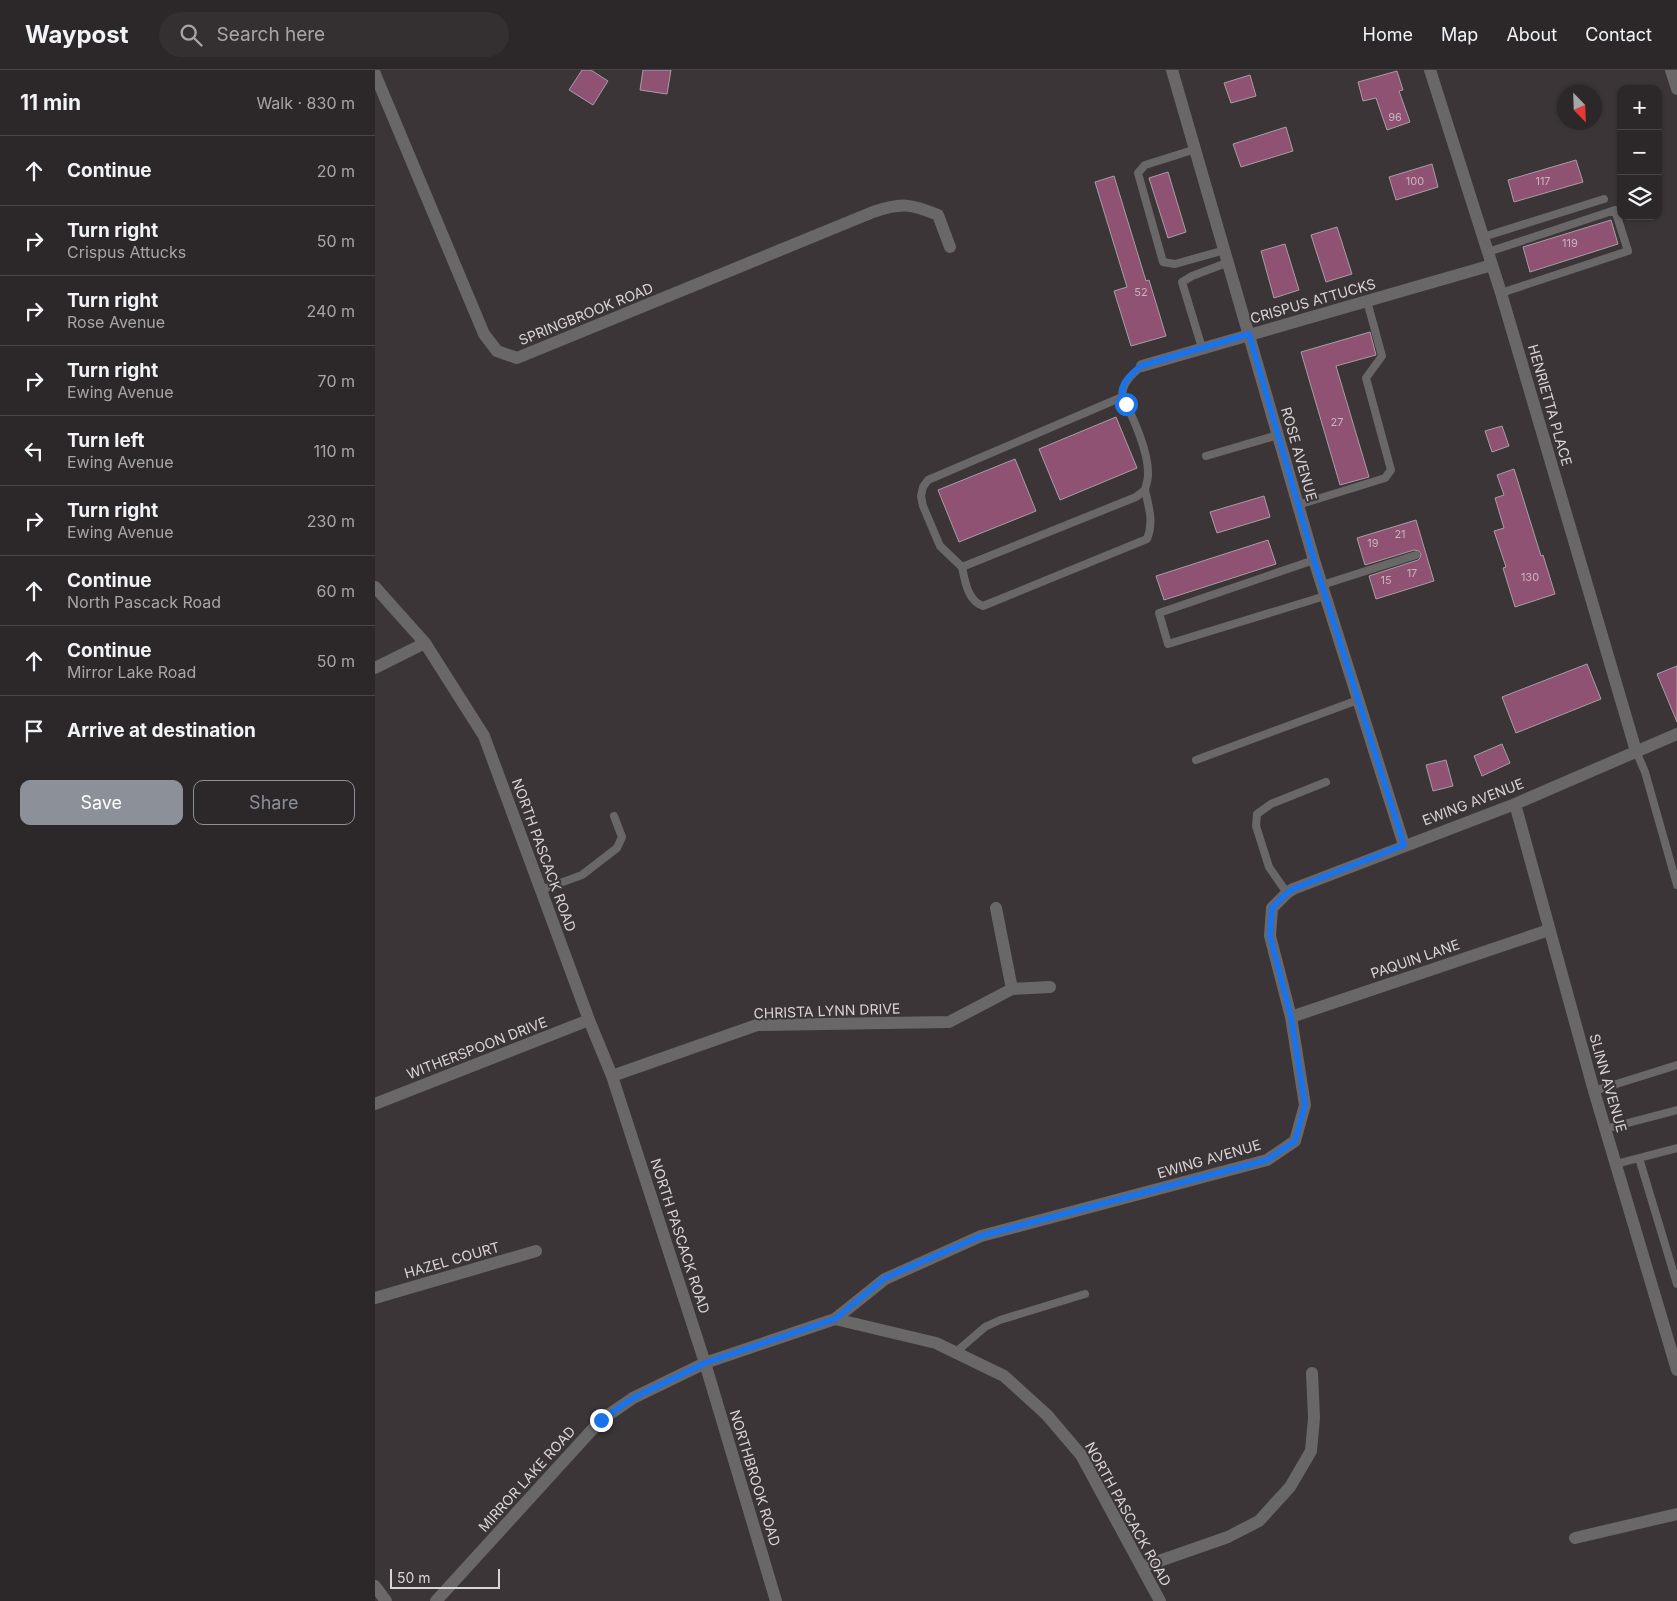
<!DOCTYPE html>
<html lang="en">
<head>
<meta charset="utf-8">
<style>
  :root { --surface:#2c282a; --page:#343032; --text:#f1f3f6; --muted:#a6a6a8; --line:#484447; --accent:#8c9099 }
  body { margin:0; font-family:Inter,sans-serif; background:var(--page); color:var(--text) }
  .controls { position:absolute; right:15px; top:15px; display:grid; overflow:hidden; border-radius:10px; box-shadow:0 1px 4px #0004 }
  .controls button { width:45px; height:45px; display:grid; place-items:center; padding:0; border:0; border-bottom:1px solid var(--line); background:var(--surface); color:var(--text); font:25px sans-serif }
  .compass { position:absolute; left:1182px; top:15px; width:45px; height:45px; border-radius:50%; background:var(--surface); box-shadow:0 1px 4px #0004; rotate:157deg }
  .scale { position:absolute; left:15px; bottom:12px; width:110px; box-sizing:border-box; padding-left:5px; border:2px solid #d9d5d6; border-top:0; font-size:14px; line-height:18px; white-space:nowrap; color:#d9d5d6; -webkit-text-stroke:4px #3b3538; paint-order:stroke }
  .stop { position:absolute; width:15px; height:15px; margin:-11px; border:4px solid #1a73e8; border-radius:50%; background:#fff }
  .stop.end { background:#1a73e8; border-color:#fff; box-shadow:0 1px 5px #0008 }
  .list { margin:0; padding:0; list-style:none }
  h2 { display:flex; justify-content:space-between; align-items:center; height:65px; margin:0; padding:0 20px; font-size:21px }
  h2 small { font-size:16px; font-weight:400; color:var(--muted) }
  .list li { display:grid; grid-template-columns:32px 1fr auto; gap:15px; align-items:center; box-sizing:border-box; height:70px; padding:0 20px; border-top:1px solid var(--line) }
  .list b { display:block; font-size:19px; white-space:nowrap }
  .list p { margin:0; font-size:16px; white-space:nowrap; color:var(--muted) }
  .list em { font-size:16px; font-style:normal; color:var(--muted) }
  .actions { display:flex; gap:10px; padding:15px 20px }
  .actions a { flex:1; padding:11px 0; border:1px solid var(--accent); border-radius:10px; text-align:center; font-size:18px; color:var(--accent) }
  .actions .main { background:var(--accent); color:#fff }
  .icon { flex:none; width:28px; height:28px; fill:none; stroke:currentColor; stroke-width:2; stroke-linecap:round; stroke-linejoin:round }
  .map { position:relative; flex:none; width:1302px; height:1531px; overflow:hidden }
  header { display:flex; align-items:center; gap:30px; box-sizing:border-box; height:70px; padding:0 25px; background:var(--surface); border-bottom:1px solid var(--line) }
  header strong { font-size:24px }
  nav { display:flex; gap:28px; margin-inline-start:auto; font-size:18px }
  .search { width:350px; height:45px; background:var(--page); display:flex; align-items:center; gap:12px; box-sizing:border-box; padding:0 18px; border-radius:28px; color:var(--muted); font-size:19px }
  main { display:flex }
  aside { flex:1; background:var(--surface) }
  .map>svg:first-child { display:block }
  .building { fill:#905273; stroke:#a69fa2 }
  .lines { fill:none; stroke-linecap:round; stroke-linejoin:round }
  .service { stroke:#6a6768; stroke-width:8 }
  .minor { stroke:#6a6768; stroke-width:12 }
  .route { stroke:#1a73e8; stroke-width:6 }
  .labels { text-anchor:middle; stroke-width:4; stroke-linejoin:round; paint-order:stroke }
  .number-label { font-size:11px; fill:#c7b4bd }
  .street-label { font-size:14px; fill:#d9d5d6; stroke:#3b3538 }
</style>
</head>
<body>
<header>
<strong>Waypost</strong>
<div class="search"><svg class="icon" aria-label="search" viewBox="0 0 24 24"><circle cx="10" cy="10" r="6"/><path d="M15 15l6 6"/></svg>Search here</div>
<nav><a>Home</a><a>Map</a><a>About</a><a>Contact</a></nav>
</header>
<main>
<aside>
<h2>11 min<small>Walk · 830 m</small></h2>
<ul class="list">
<li><svg class="icon" aria-label="ahead" viewBox="0 0 24 24"><path d="M12 20V5M6 11l6-6 6 6"/></svg><div><b>Continue</b></div><em>20 m</em></li>
<li><svg class="icon" aria-label="right" viewBox="0 0 24 24"><path d="M7 20v-9h11M14 6l5 5-5 5"/></svg><div><b>Turn right</b><p>Crispus Attucks</p></div><em>50 m</em></li>
<li><svg class="icon" aria-label="right" viewBox="0 0 24 24"><path d="M7 20v-9h11M14 6l5 5-5 5"/></svg><div><b>Turn right</b><p>Rose Avenue</p></div><em>240 m</em></li>
<li><svg class="icon" aria-label="right" viewBox="0 0 24 24"><path d="M7 20v-9h11M14 6l5 5-5 5"/></svg><div><b>Turn right</b><p>Ewing Avenue</p></div><em>70 m</em></li>
<li><svg class="icon" aria-label="left" viewBox="0 0 24 24"><path d="M17 20v-9H6M10 6l-5 5 5 5"/></svg><div><b>Turn left</b><p>Ewing Avenue</p></div><em>110 m</em></li>
<li><svg class="icon" aria-label="right" viewBox="0 0 24 24"><path d="M7 20v-9h11M14 6l5 5-5 5"/></svg><div><b>Turn right</b><p>Ewing Avenue</p></div><em>230 m</em></li>
<li><svg class="icon" aria-label="ahead" viewBox="0 0 24 24"><path d="M12 20V5M6 11l6-6 6 6"/></svg><div><b>Continue</b><p>North Pascack Road</p></div><em>60 m</em></li>
<li><svg class="icon" aria-label="ahead" viewBox="0 0 24 24"><path d="M12 20V5M6 11l6-6 6 6"/></svg><div><b>Continue</b><p>Mirror Lake Road</p></div><em>50 m</em></li>
<li><svg class="icon" aria-label="arrive" viewBox="0 0 24 24"><path d="M6 21V4h12l-3 4 3 4H6"/></svg><div><b>Arrive at destination</b></div></li>
</ul>
<div class="actions"><a class="main">Save</a><a>Share</a></div>
</aside>
<div class="map">
<svg width="1302" height="1531" viewBox="0 0 1302 1531">
  <rect width="100%" height="100%" fill="#3b3538"/>
  <!-- building -->
  <path class="building" d="M207,0h9l17,11 -15,24 -24,-15z
    M268,0h28l-4,24 -27,-4z
    M1022,1l6,19 -4,1 11,31 -23,8 -11,-32 -13,3 -5,-19z
    M875,5l6,21 -25,7 -7,-20z
    M911,57l7,24 -52,16 -8,-23z
    M1201,90l7,22 -69,20 -6,-22z
    M1057,94l6,23 -42,13 -7,-23z
    M793,102l18,60 -18,6 -19,-60z
    M739,106l32,105 3,-1 17,56 -35,10 -17,-55 13,-4 -32,-105z
    M1236,150l7,24 -88,28 -7,-25z
    M962,157l15,47 -26,8 -15,-47z
    M910,174l14,46 -25,8 -13,-47z
    M995,262l6,23 -40,11 33,111 -29,8 -39,-133z
    M741,347l21,51 -77,32 -21,-51z
    M1127,356l7,20 -17,6 -7,-21z
    M640,389l21,52 -77,31 -21,-52z
    M1139,399l27,87 2,-1 12,39 -40,13 -12,-39 3,-1 -12,-36 10,-3 -9,-30 9,-3 -7,-20z
    M889,426l6,21 -53,16 -7,-21z
    M1041,450l18,61 -58,18 -7,-23 49,-16 2,-2 1,-4 -2,-3 -5,-1 -49,15 -8,-27z
    M893,470l8,24 -112,36 -8,-24z
    M1212,594l14,35 -85,34 -14,-36z
    M1302,596v56l-20,-48z
    M1127,674l8,19 -28,13 -8,-20z
    M1071,690l7,26 -20,5 -7,-26z"/>
  <g class="lines">
    <!-- service -->
    <path class="service" d="M821,79l-51,16 -7,8 25,89 12,2 50,-14
      M1108,167l121,-38
      M1113,182l127,-42 13,41 -127,42
      M827,278l-20,-66 10,-6 37,-14
      M747,327c11,19 27,56 26,78 0,5 -2,10 -3,15l-9,7 -174,70 -22,-21 -17,-40 -2,-10 2,-9 5,-7 194,-83c0,-14 9,-22 20,-31
      M831,386l72,-21
      M923,435l87,-27 6,-8 -25,-92 16,-22 -15,-55
      M939,490l-155,53 9,31 157,-48
      M587,497c3,15 6,34 21,39l164,-67c7,-17 2,-31 -2,-49
      M947,515l94,-30
      M1261,681l9,21 32,113
      M821,690l162,-60
      M166,820l41,-15 35,-27 5,-11 -8,-21
      M912,823l-18,-26 -13,-41 1,-12 14,-10 55,-22
      M1219,1021l83,-26
      M1230,1059l72,-19
      M1264,1088l38,126
      M1241,1094l61,-16
      M581,1282l29,-25 15,-7 85,-26"/>
    <!-- minor -->
    <path class="minor" d="M797,0l142,490 90,285
      M1055,0l71,223 135,458
      M1296,0l6,19
      M0,4l109,260 13,17 20,7 356,-146c29,-10 38,-8 65,3l12,32
      M767,296l350,-101
      M0,517l50,56 59,93 105,284 23,56 93,287 71,238
      M0,598l50,-25
      M1140,734l79,287 83,279
      M621,838l16,81
      M916,947l258,-87
      M237,1006l145,-51 192,-3 63,-33 38,-2
      M0,1034l214,-84
      M0,1228l161,-47
      M460,1249l50,-40 96,-43 286,-76 28,-19 10,-36 -14,-88 -21,-81 2,-28 15,-15 6,-4 222,-85 162,-70
      M1200,1468l102,-24
      M767,1497l86,-30 31,-16 31,-34 21,-36 3,-33 -2,-45
      M0,1516l11,15
      M61,1531l165,-181 32,-22 72,-35 130,-44 101,24 68,33 43,39 34,40 79,146"/>
  </g>
  <g class="lines">
    <!-- route -->
    <path class="route" d="M226,1350l32,-22 72,-35 130,-44 50,-41 96,-42 286,-76 28,-19 10,-36 -14,-88 -21,-81 2,-28 15,-15 6,-4 111,-44 -90,-285 -65,-226 -108,32c-12,10 -26,21 -15,38"/>
  </g>
  <g class="labels">
    <!-- number labels -->
    <g class="number-label">
      <text x="1020" y="51">96</text>
      <text x="1040" y="115">100</text>
      <text x="1168" y="115">117</text>
      <text x="1195" y="177">119</text>
      <text x="766" y="226">52</text>
      <text x="962" y="356">27</text>
      <text x="1025" y="468">21</text>
      <text x="998" y="477">19</text>
      <text x="1037" y="507">17</text>
      <text x="1155" y="511">130</text>
      <text x="1011" y="514">15</text>
    </g>
    <!-- street labels -->
    <g class="street-label">
      <text transform="translate(938 231) rotate(-16)" y="5">CRISPUS ATTUCKS</text>
      <text transform="translate(211 244) rotate(-22)" y="5">SPRINGBROOK ROAD</text>
      <text transform="translate(1175 335) rotate(74)" y="5">HENRIETTA PLACE</text>
      <text transform="translate(924 384) rotate(74)" y="5">ROSE AVENUE</text>
      <text transform="translate(1098 732) rotate(-21)" y="5">EWING AVENUE</text>
      <text transform="translate(169 785) rotate(70)" y="5">NORTH PASCACK ROAD</text>
      <text transform="translate(1040 889) rotate(-19)" y="5">PAQUIN LANE</text>
      <text transform="translate(452 941) rotate(-2)" y="5">CHRISTA LYNN DRIVE</text>
      <text transform="translate(102 978) rotate(-21)" y="5">WITHERSPOON DRIVE</text>
      <text transform="translate(1233 1013) rotate(74)" y="5">SLINN AVENUE</text>
      <text transform="translate(834 1089) rotate(-16)" y="5">EWING AVENUE</text>
      <text transform="translate(305 1166) rotate(72)" y="5">NORTH PASCACK ROAD</text>
      <text transform="translate(77 1190) rotate(-16)" y="5">HAZEL COURT</text>
      <text transform="translate(380 1408) rotate(73)" y="5">NORTHBROOK ROAD</text>
      <text transform="translate(152 1409) rotate(-48)" y="5">MIRROR LAKE ROAD</text>
      <text transform="translate(753 1444) rotate(61)" y="5">NORTH PASCACK ROAD</text>
    </g>
  </g>
</svg>
<div class="controls">
<button>+</button>
<button>−</button>
<button><svg class="icon" aria-label="layers" viewBox="0 0 24 24"><path d="M12 4l9 5-9 5-9-5zM3 14l9 5 9-5"/></svg></button>
</div>
<svg class="compass" viewBox="-18 -18 36 36"><path d="M0-13l5 13h-10z" fill="#e53935"/><path d="M0 13l5-13h-10z" fill="#a6a6a8"/></svg>
<div class="scale">50 m</div>
<div class="stop" style="left:751px;top:334px"></div>
<div class="stop end" style="left:226px;top:1350px"></div>
</div>
</main>
</body>
</html>
